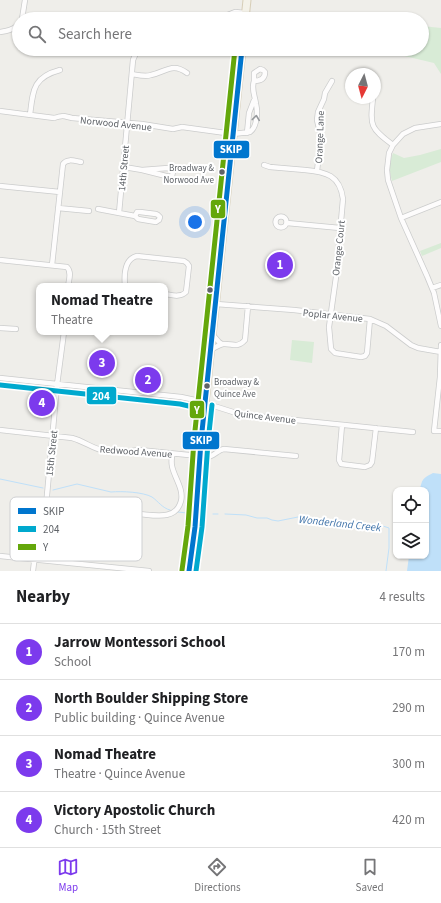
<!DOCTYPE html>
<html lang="en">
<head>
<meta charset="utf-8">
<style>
  :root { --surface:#fff; --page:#f6f6f6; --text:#202124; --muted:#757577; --line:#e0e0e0; --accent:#7c3aed }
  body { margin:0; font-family:"Source Sans 3",sans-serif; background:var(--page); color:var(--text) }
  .controls { position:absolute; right:12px; bottom:12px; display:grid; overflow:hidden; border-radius:8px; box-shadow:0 1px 3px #0004 }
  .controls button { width:36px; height:36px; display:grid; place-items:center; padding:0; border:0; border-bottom:1px solid var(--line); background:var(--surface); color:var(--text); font:20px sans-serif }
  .compass { position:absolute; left:345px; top:68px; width:36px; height:36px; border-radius:50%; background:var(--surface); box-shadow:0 1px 3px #0004; rotate:186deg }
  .you { position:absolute; left:195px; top:222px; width:14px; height:14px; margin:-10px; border:3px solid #fff; border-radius:50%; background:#1a73e8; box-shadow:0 0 0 6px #1a73e833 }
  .badge { display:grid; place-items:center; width:26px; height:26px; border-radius:50%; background:var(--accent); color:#fff; font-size:13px; font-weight:700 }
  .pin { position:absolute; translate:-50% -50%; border:2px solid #fff; box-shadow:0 1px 4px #0006 }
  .popup { position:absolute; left:36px; top:283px; width:132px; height:52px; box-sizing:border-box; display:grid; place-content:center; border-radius:8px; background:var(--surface); filter:drop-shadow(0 1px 3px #0005); font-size:13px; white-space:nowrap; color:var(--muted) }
  .popup b { font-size:15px; color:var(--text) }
  .popup::after { content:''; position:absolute; left:50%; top:100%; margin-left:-8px; border:8px solid transparent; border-top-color:var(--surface) }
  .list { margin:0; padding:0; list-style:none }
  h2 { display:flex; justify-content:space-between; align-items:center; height:52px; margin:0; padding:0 16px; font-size:17px }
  h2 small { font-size:13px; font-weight:400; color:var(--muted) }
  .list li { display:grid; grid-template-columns:26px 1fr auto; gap:12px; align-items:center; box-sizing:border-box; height:56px; padding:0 16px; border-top:1px solid var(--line) }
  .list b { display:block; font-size:15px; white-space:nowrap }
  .list p { margin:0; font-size:13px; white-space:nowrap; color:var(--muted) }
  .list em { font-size:13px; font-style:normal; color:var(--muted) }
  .icon { flex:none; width:22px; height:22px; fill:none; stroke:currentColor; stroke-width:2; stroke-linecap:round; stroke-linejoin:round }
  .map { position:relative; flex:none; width:441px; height:571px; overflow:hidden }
  .search { position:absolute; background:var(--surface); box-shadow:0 1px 3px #0004; left:12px; right:12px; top:12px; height:44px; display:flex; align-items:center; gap:10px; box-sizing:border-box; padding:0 14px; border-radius:22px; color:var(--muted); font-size:15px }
  .sheet { height:276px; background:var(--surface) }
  nav { display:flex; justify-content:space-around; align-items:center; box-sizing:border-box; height:56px; border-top:1px solid var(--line); background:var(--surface); font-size:11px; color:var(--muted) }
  nav a { display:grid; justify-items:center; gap:2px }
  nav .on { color:var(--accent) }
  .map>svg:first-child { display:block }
  .green { fill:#d8ebd6 }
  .water { fill:#bfe0f9 }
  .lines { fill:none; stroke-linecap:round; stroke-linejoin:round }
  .stream { stroke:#bfe0f9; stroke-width:1 }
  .street-casing { stroke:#cbcccc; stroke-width:6 }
  .primary-casing { stroke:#d7ceb8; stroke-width:9 }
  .street { stroke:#fdfcfc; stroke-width:4.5 }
  .primary { stroke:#f4f2e9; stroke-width:7 }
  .bus-1-casing { stroke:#fff; stroke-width:8 }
  .bus-2-casing { stroke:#fff; stroke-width:8 }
  .bus-3-casing { stroke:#fff; stroke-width:8 }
  .bus-1 { stroke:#0076ce; stroke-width:5 }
  .bus-2 { stroke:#00a9ce; stroke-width:5 }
  .bus-3 { stroke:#64a70b; stroke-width:5 }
  .oneway { stroke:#96999c }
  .bus-dot { fill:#5f6368; stroke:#fff; stroke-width:1.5 }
  .labels { text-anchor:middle; stroke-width:4; stroke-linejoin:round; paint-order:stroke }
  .bus-label { font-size:9px; fill:#5f6368; stroke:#fff; text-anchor:end }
  .street-label { font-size:10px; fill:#5f6368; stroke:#fff }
  .water-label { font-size:11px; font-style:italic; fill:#4174aa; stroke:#fff }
  .key { fill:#fff; stroke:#cfd0d2; stroke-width:1 }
  .key-label { font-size:11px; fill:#5f6368 }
  .line-badge { stroke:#fff; stroke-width:1.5 }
  .badge-label { font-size:11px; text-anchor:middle; font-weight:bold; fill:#fff }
</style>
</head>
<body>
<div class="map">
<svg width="441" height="571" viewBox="0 0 441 571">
  <rect width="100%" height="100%" fill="#efeeea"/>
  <!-- green -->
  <path class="green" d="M422,26l19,2v46l-7,-11 -55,-13 1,-1h42z
    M441,149v13l-49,19c-3,-10 -3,-18 1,-28l11,5 16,-3z
    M441,243v5l-19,8 -2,-5z
    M292,340l22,2 -2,21 -22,-3z"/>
  <!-- water -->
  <path class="water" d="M433,473l8,1v97h-34l2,-15h17v-66h-6c2,-11 3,-12 13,-17z"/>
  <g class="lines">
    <!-- stream -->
    <path class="stream" d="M0,479l43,9
      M53,490l24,-6 34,8c11,-1 32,0 41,5 6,4 10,11 18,13
      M178,512l9,1
      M213,514h5
      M225,514l21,1 11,3h10l5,2 6,1 20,-4 5,2 22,4 40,1 18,2 6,2v20l-3,23"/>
    <defs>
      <path id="street" d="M23,17c22,3 46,2 68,0 14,0 29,-3 43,2
        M22,19l3,-19
        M217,19l18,-7 10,1
        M0,32c7,-1 13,-2 19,-8
        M260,69l3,1 2,2c0,7 -5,9 -11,9v-8z
        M132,74c6,1 13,3 19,1 15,-3 21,-13 36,-2
        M373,98c-3,28 -3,30 20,47
        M0,111l54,7c10,-3 9,-2 18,0l70,6 31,5 9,-2 51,7 17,-2c7,-5 8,-20 6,-28 -1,-8 -5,-15 -2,-23
        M30,115c3,-25 3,-38 30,-45
        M441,124l-26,4 -12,6 -10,11 -4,8 -2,17 1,10 13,38 26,58 7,17 7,33
        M247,133l2,-20 5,-13
        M264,165l6,2c12,1 23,2 35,3 21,2 35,5 38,29l-7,78 -7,50 2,22 4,4 26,4 4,-1 2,-3 3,-34
        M124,167l18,3
        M168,168l4,2 1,2 -1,4 -2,1 -28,-7z
        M317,171l4,-34 -4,-17 1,-8 6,-13 1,-6 7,-12
        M0,186l60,6
        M58,208l31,3
        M98,209l21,4 16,3
        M137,212h3l16,2 2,1 2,2 -1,3 -3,2 -18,-3 -3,-3z
        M119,213l14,-153 3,-7 5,-4
        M275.5 222a5.5 5.5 0 1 1 11 0a5.5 5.5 0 1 1-11 0Z
        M401,218l40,-16
        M287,223l53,5
        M0,260l67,7c5,5 2,13 1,19
        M52,265l11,-101c4,-6 12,-3 18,-2
        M125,286c-1,-11 -1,-27 12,-30l47,5 3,2 2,3 -3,26c-6,6 -14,3 -21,2
        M432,288l9,-3
        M216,304l78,6 76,9 16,7 25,19 7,3 23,4
        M0,328l16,1
        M212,334l7,8 3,2
        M441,345l-1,32 -6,54h7
        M211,350c3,-2 8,-5 12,-6 9,-1 14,5 22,-4l3,-34
        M0,378l181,19 14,3 38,12 13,3 167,17
        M342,425l-3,35 2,4 24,3 5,-2 2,-3 4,-34
        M0,430l72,8c12,3 21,11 33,13 5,1 11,1 16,1 7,0 13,-2 19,-2l68,7c6,-1 10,-7 16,-8l72,7
        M46,506c5,-1 10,-1 15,0 5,1 10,1 15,2 10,2 19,7 30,8 11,1 22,-2 33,-2 15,1 37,7 42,-13 3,-12 -7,-24 -9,-35 -1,-4 0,-8 0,-12
        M0,556l149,15
        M33,571l7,-59 2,-3 4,-3 11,-121 7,-53"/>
      <path id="primary" d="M245,19l2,-19
        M189,571l6,-44 6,-86 41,-392"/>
    </defs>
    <!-- street casing -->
    <use href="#street" class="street-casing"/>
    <!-- primary casing -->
    <use href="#primary" class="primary-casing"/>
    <!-- street -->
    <use href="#street" class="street"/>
    <!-- primary -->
    <use href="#primary" class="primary"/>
    <defs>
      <path id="bus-1" d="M189,571l6,-44 6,-86 41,-392"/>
      <path id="bus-2" d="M0,385l180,19 13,3 9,3
        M196,571l6,-44 6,-85 4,-37"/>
      <path id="bus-3" d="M182,570l6,-44 6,-86 41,-391"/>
    </defs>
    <!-- bus-1 casing -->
    <use href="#bus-1" class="bus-1-casing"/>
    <!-- bus-2 casing -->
    <use href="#bus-2" class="bus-2-casing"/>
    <!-- bus-3 casing -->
    <use href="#bus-3" class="bus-3-casing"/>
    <!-- bus-1 -->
    <use href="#bus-1" class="bus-1"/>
    <!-- bus-2 -->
    <use href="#bus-2" class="bus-2"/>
    <!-- bus-3 -->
    <use href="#bus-3" class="bus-3"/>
  </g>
  <!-- one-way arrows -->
  <defs><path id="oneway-chevron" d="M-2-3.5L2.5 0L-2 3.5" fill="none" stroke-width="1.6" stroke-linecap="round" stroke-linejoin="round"/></defs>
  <use class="oneway" href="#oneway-chevron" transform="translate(256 118) rotate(-83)"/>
  <!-- markers -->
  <g class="bus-dot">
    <circle cx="222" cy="172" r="3.5"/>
    <circle cx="210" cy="290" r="3.5"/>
    <circle cx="207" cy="386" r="3.5"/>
  </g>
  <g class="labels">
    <!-- bus labels -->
    <g class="bus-label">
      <text x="214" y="171">Broadway &amp;<tspan x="214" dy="12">Norwood Ave</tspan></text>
      <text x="214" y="385" text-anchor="start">Broadway &amp;<tspan x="214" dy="12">Quince Ave</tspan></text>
    </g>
    <!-- street labels -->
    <g class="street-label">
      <text transform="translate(116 123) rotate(6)" y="4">Norwood Avenue</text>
      <text transform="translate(319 137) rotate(-88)" y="4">Orange Lane</text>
      <text transform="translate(123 168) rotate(-85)" y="4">14th Street</text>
      <text transform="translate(338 248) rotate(-84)" y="4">Orange Court</text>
      <text transform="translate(333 315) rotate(6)" y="4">Poplar Avenue</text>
      <text transform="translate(265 416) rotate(7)" y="4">Quince Avenue</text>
      <text transform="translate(136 451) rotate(4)" y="4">Redwood Avenue</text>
      <text transform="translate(51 453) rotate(-84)" y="4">15th Street</text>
    </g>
    <!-- water labels -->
    <g class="water-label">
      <text transform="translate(340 523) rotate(6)" y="4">Wonderland Creek</text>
    </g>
  </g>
  <!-- legend -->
  <rect x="10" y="497" width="132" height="64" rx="6" class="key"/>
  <rect x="18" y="508" width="18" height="6" fill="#0076ce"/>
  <rect x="18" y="526" width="18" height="6" fill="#00a9ce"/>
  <rect x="18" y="544" width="18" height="6" fill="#64a70b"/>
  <g class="key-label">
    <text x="43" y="515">SKIP</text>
    <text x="43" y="533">204</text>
    <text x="43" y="551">Y</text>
  </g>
  <g class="line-badge">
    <rect x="213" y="140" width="37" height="19" rx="4" fill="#0076ce"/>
    <rect x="210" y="199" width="16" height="20" rx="4" fill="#64a70b"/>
    <rect x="86" y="386" width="31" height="19" rx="4" fill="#00a9ce"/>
    <rect x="189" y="400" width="16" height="19" rx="4" fill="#64a70b"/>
    <rect x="182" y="431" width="38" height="19" rx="4" fill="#0076ce"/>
  </g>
  <g class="badge-label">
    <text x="231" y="153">SKIP</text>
    <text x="218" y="213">Y</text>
    <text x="101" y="400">204</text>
    <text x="197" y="414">Y</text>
    <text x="201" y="444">SKIP</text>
  </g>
</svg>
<div class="controls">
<button><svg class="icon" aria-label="locate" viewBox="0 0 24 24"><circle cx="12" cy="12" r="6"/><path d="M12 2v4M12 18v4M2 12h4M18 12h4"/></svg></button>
<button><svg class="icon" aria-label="layers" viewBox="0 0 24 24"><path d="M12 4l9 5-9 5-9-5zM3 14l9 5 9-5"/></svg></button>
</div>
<svg class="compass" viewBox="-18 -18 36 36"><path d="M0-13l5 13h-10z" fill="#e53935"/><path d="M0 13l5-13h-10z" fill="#757577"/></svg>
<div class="you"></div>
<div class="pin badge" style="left:280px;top:265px">1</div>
<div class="pin badge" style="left:148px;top:380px">2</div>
<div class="pin badge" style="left:102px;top:363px">3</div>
<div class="popup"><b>Nomad Theatre</b>Theatre</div>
<div class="pin badge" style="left:42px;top:403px">4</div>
<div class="search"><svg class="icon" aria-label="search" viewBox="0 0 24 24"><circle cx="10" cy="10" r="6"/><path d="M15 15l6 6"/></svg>Search here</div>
</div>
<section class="sheet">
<h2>Nearby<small>4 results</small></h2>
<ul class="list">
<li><span class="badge">1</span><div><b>Jarrow Montessori School</b><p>School</p></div><em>170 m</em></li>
<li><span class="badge">2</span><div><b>North Boulder Shipping Store</b><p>Public building · Quince Avenue</p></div><em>290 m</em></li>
<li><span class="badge">3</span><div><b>Nomad Theatre</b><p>Theatre · Quince Avenue</p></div><em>300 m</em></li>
<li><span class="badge">4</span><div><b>Victory Apostolic Church</b><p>Church · 15th Street</p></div><em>420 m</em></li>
</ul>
</section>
<nav>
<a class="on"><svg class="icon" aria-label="map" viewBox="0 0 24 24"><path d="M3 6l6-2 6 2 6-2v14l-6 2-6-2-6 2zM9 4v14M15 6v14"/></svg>Map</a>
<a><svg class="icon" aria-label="directions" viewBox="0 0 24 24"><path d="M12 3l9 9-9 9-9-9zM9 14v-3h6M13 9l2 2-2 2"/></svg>Directions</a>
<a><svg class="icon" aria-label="saved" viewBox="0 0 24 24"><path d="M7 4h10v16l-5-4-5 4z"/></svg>Saved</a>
</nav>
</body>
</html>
